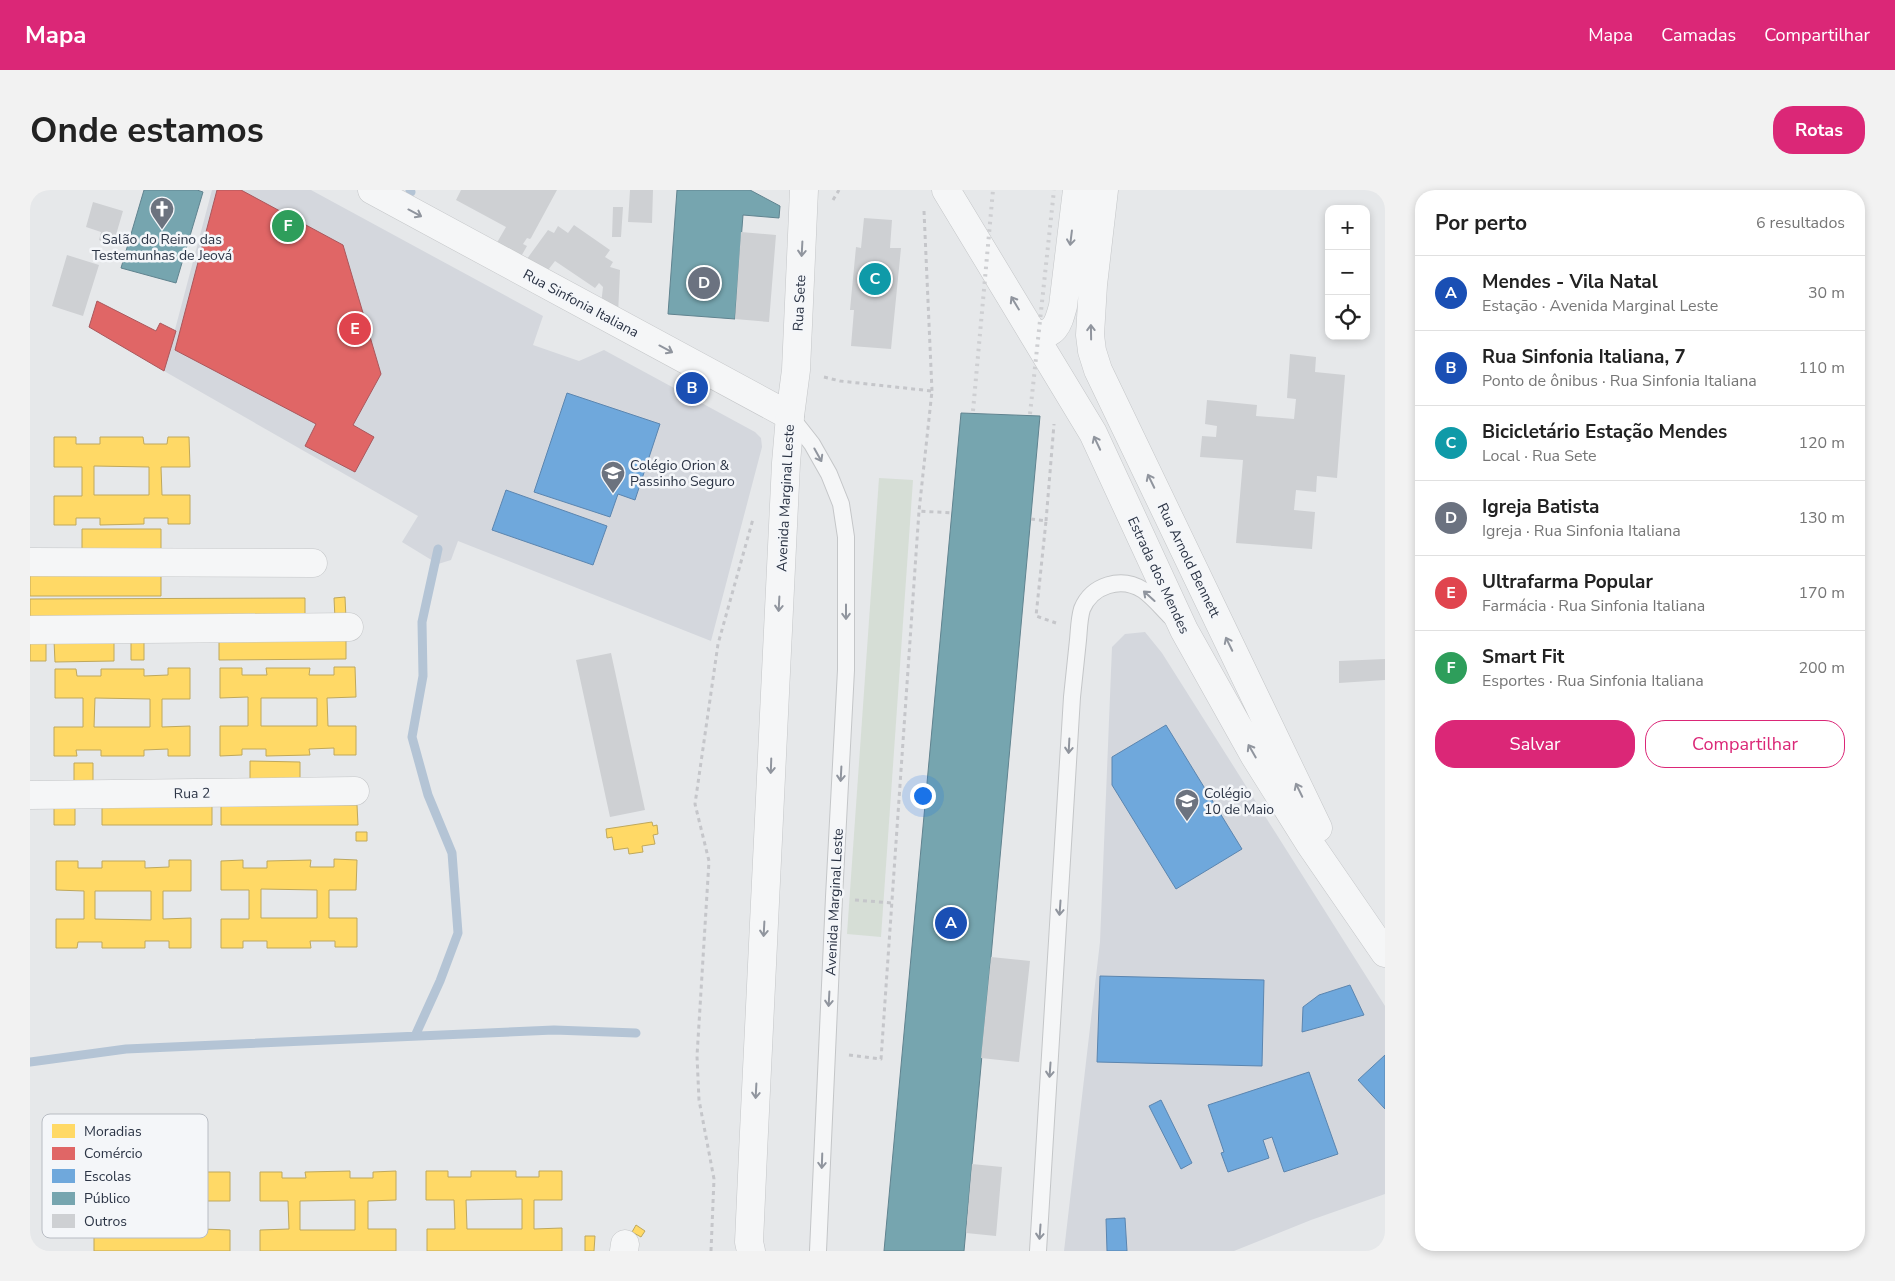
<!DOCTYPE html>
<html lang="pt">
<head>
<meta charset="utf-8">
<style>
  :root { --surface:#fff; --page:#f2f2f2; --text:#222; --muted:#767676; --line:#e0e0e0; --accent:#db2777 }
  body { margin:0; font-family:"Nunito Sans",sans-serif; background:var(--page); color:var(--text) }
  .controls { position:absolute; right:15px; top:15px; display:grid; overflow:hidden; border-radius:10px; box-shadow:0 2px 8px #0003 }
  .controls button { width:45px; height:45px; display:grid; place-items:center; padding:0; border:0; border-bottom:1px solid var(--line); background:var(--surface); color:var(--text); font:25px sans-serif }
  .you { position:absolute; left:892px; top:605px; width:18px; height:18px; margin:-12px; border:4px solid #fff; border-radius:50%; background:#1a73e8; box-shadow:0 0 0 8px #1a73e833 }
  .badge { display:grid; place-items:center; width:32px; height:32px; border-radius:50%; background:var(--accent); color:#fff; font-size:16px; font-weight:700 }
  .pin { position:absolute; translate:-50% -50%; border:2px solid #fff; box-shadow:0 1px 5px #0006 }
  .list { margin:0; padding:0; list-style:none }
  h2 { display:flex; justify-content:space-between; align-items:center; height:65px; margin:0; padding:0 20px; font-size:21px }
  h2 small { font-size:16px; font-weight:400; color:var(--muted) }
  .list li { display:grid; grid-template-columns:32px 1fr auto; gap:15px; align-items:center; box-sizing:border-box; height:75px; padding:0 20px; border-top:1px solid var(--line) }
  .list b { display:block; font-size:19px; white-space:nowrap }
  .list p { margin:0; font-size:16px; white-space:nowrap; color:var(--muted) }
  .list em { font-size:16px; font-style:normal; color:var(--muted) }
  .actions { display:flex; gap:10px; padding:15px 20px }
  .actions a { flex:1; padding:11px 0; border:1px solid var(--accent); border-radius:20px; text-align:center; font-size:18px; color:var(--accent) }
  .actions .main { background:var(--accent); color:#fff }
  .icon { flex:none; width:28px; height:28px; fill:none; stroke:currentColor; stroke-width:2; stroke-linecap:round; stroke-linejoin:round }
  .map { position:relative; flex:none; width:1355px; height:1061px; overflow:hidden; border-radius:20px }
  header { display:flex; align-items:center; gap:30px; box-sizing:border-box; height:70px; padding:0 25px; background:var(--accent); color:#fff }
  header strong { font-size:24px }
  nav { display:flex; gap:28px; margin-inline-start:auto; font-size:18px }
  .intro { display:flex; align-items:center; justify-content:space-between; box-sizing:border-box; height:120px; padding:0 30px }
  h1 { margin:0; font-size:35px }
  .button { padding:12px 22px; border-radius:20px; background:var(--accent); color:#fff; font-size:18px; font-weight:700 }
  main { display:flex; gap:30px; padding:0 30px }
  aside { flex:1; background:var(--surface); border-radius:20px; box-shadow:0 2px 8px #0003 }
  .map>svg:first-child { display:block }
  .built { fill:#d4d7dd }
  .green { fill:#d6ded6 }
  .homes { fill:#ffd966; stroke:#bfa85c; fill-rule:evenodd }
  .shops { fill:#e06666; stroke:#aa575c }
  .schools { fill:#6fa8dc; stroke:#5b85af }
  .public { fill:#76a5af; stroke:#60838f }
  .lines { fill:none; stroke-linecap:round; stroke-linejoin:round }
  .stream { stroke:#b4c4d5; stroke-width:9 }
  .building { fill:#ced0d3 }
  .service-casing { stroke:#c4c6c8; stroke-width:18 }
  .minor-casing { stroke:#c4c6c8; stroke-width:29 }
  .tertiary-casing { stroke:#c4c6c8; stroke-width:29 }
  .path { stroke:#c5c6ca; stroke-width:3; stroke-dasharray:4 4; stroke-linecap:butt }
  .service { stroke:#f5f6f7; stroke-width:16 }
  .minor { stroke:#f5f6f7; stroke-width:28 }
  .tertiary { stroke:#f5f6f7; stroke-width:28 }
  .rail { stroke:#cecfd2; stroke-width:4; stroke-dasharray:2.5 5; stroke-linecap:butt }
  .oneway { stroke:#90959e }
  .labels { text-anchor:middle; stroke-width:5; stroke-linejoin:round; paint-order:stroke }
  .poi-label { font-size:14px; fill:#2b3445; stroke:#f4f6f9; text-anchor:start }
  .street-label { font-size:14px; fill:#2b3445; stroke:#f4f6f9 }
  .key { fill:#f4f6f9; stroke:#b8bcc3; stroke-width:1 }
  .key-label { font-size:14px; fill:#2b3445 }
</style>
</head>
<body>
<header>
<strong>Mapa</strong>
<nav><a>Mapa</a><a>Camadas</a><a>Compartilhar</a></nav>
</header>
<div class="intro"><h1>Onde estamos</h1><a class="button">Rotas</a></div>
<main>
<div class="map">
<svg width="1355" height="1061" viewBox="0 0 1355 1061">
  <rect width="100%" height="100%" fill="#e6e8ea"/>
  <!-- built -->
  <path class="built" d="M182,0h99l232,126 -10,29 46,16 25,-11 151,82 6,6 1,9 -51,194 -253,-100 -7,19 -13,4 -36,-22 16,-26 -254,-145z
    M1115,442l17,21 223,353v188l-74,26 -77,31h-170l36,-309 12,-295 13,-13z"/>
  <!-- green -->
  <path class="green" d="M849,288l34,2 -32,457 -34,-3z"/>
  <!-- homes -->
  <path class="homes" d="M24,247h22v7h24v-7h43l1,7h23l1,-7h21l1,30h-29l1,28h28v29h-22v-6h-24v6l-44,1v-7h-24v7h-22v-29h28v-29h-28zM64,276l55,1v28h-55z
    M52,339h79v21h-79z
    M0,384h131v22h-131z
    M315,407l1,22h-11l-1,-21z
    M275,408v21l-275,2v-22z
    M316,449v20l-127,1v-20z
    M84,450v21l-59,1 -1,-21z
    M101,450h13v20h-13z
    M0,451h16v20h-16z
    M304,477h21l1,30 -29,1 1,28h28v29h-22v-7l-25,1 1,6 -44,1v-7h-24v6l-22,1v-30h28v-29l-28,1v-30h22v7h25l-1,-7h44l-1,7h25zM231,508h56v28h-56z
    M138,478h22v31h-28v28l28,-1v30h-22v-7l-24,1v6h-43v-6h-25l1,6h-23v-29h29v-29h-28v-29h21l1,7h24v-7h43v7l24,-1zM65,508l55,1v28h-56z
    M220,571l50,1v21h-50z
    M44,573h19v21h-19z
    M24,615h21v20h-21z
    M72,615h110v20h-110z
    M191,615h136l1,20h-137z
    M622,632l1,4 4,-1 1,9 -5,1 2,9 -13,2 1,6 -14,2 -1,-6 -14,2 -2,-13 -5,1 -1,-9z
    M326,642h11v9h-11z
    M304,669l23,1 -1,30h-27v28h28v29h-22v-6h-25l1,7h-44v-7h-24v7h-22v-29h28v-29h-28v-29l22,-1v8h24v-7l44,-1 -1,7h24zM231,699l56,1v28h-56z
    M139,670h22v31h-28v28l28,-1v30h-22v-7h-24v7h-43v-6h-24l-1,6h-21v-29h28v-28l-28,-1v-29h22v7h24v-7h43v7l24,-1zM65,701h56v29l-56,-1z
    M320,981v7h23v-6l23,-1v29l-28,1v28h28v22h-136v-21l29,-1 -1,-28h-28v-29h22v6h24l-1,-6zM325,1010v30h-55v-29z
    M396,981h22v6h23v-6h45v6h23v-6h23v29h-28v29l28,-1v23h-135v-22h28l-1,-29h-28zM492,1009v30h-55l-1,-29z
    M64,982h22v6h23v-6h45v6h23v-6h23v29h-29l1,28 28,1v21h-136v-21h29l-1,-29h-28zM160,1010v30h-55l-1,-29z
    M606,1035l9,6 -4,6 -9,-5z
    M555,1046h10l-1,15h-9z"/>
  <!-- shops -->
  <path class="shops" d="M187,0h24l102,55 38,129 -28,51 21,12 -19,35 -50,-26 11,-22 -141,-74z
    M67,111l59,30 4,-8 16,8 -12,40 -75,-44z"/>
  <!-- schools -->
  <path class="schools" d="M537,203l93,31 -25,76 -17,-6 -8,23 -76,-25z
    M476,300l101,36 -14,39 -101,-35z
    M1136,535l76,124 -66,40 -64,-104v-28z
    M1070,786l164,4 -2,86 -165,-4z
    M1320,795l14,30 -62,17 1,-25 16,-12z
    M1355,865v54l-27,-29z
    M1279,882l29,82 -54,18 -12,-35 -9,3 6,18 -41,14 -7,-19 3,-1 -16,-47z
    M1131,910l31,63 -11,6 -32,-63z
    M1095,1028l2,33h-20l-1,-32z"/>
  <!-- public -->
  <path class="public" d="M114,0h53l6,2 -27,91 -55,-15z
    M647,0h73l30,16 -1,12 -36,-3 -8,104 -67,-5z
    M931,223l79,3 -49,541 -27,294h-80z"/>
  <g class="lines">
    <!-- stream -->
    <path class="stream" d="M380,0l1,2
      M385,846l25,-55 18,-48 -6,-80 -24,-58 -16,-58 11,-61 -1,-54 16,-73
      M0,872l96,-13 428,-19 82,3"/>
  </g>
  <!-- building -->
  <path class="building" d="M431,0h96l-26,48 -1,1 -3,-1 -4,6 4,2 -8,14 -24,-14 11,-19 -50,-27z
    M600,0h23l-1,33 -24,-1z
    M63,12l30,9 -10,34 -14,-5 2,-8 -15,-5z
    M583,17h10l-2,30h-9z
    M834,28l28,2 -2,28h11l-10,101 -40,-3 3,-36h-4l6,-63 5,1z
    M544,35l36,25 -5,7 8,5 -3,5 10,3 -2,45 -17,-10 2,-18 -4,-4 -4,5 -40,-27 -10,13 -21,-11 24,-33 6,3 4,-7 10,7z
    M711,42l35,3 -7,87 -34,-3z
    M37,65l32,10 -16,51 -31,-10z
    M1260,164l26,3 -1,15 30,3 -8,103 -20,-2 -1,16 -20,-2 -2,20 21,2 -3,37 -76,-6 7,-83 -43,-3 2,-21 14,1 1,-11 -12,-2 2,-24 50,5 -1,11 38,3 2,-20 -9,-1z
    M581,463l34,157 -35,7 -34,-157z
    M1355,469v21l-46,3v-22z
    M961,767l39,4 -11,101 -38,-4z
    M942,974l30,3 -6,69 -30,-3z"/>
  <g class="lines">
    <defs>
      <path id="service" d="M760,226l22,28 17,30 12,30 5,33v133l-12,227 -16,354
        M1008,1061l34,-554c2,-19 4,-38 6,-57 1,-10 1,-21 4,-31 10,-24 39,-33 61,-19 10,7 19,18 28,27"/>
      <path id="minor" d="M342,0l418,226 6,-46 8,-180
        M0,372l283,1
        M0,440l319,-3
        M0,605l325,-4
        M594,1061l1,-7"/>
      <path id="tertiary" d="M916,0l147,243 91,197 70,125 56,89 75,109
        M1074,0l-11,95 -3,50 2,16 6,19 220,458
        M1004,145c22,0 24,-11 29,-29l14,-116
        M721,1061l-2,-9 4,-89 33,-690 4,-47"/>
    </defs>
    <!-- service casing -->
    <use href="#service" class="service-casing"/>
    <!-- minor casing -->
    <use href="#minor" class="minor-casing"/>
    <!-- tertiary casing -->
    <use href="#tertiary" class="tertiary-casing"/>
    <!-- path -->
    <path class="path" d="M803,10l6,-10
      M894,21l8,180
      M794,187l16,4 92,10 -13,120
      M1001,329l15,2 -10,95 20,7
      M1016,331l8,-97
      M825,710l37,3
      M819,865l32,4 38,-548 33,2
      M681,1061l3,-72 -15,-79 -2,-44 12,-195 -14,-57 23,-160 35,-125"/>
    <!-- service -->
    <use href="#service" class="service"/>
    <!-- minor -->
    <use href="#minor" class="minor"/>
    <!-- tertiary -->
    <use href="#tertiary" class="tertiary"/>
    <!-- rail -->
    <path class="rail" d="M943,221l20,-221
      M1000,224l24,-224"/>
  </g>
  <!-- one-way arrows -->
  <defs><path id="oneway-shaft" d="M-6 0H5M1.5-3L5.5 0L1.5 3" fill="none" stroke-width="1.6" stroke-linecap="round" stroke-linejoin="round" transform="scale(1.25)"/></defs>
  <g class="oneway">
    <use href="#oneway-shaft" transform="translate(385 23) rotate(28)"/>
    <use href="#oneway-shaft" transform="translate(1041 48) rotate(97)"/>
    <use href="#oneway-shaft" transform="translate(772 59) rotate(93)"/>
    <use href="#oneway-shaft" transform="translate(985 113) rotate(-121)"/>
    <use href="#oneway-shaft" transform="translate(1061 142) rotate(-91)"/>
    <use href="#oneway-shaft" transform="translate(636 159) rotate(28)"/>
    <use href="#oneway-shaft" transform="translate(1067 253) rotate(-115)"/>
    <use href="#oneway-shaft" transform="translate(788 265) rotate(61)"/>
    <use href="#oneway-shaft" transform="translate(1121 291) rotate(-116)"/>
    <use href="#oneway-shaft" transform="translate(1119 406) rotate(-138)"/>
    <use href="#oneway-shaft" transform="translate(749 414) rotate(93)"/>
    <use href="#oneway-shaft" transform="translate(816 422) rotate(90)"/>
    <use href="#oneway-shaft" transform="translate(1199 454) rotate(-116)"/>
    <use href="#oneway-shaft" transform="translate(1039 556) rotate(93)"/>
    <use href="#oneway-shaft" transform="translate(1222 561) rotate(-120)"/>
    <use href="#oneway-shaft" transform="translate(741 576) rotate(92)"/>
    <use href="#oneway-shaft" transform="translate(811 584) rotate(93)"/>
    <use href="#oneway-shaft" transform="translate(1269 600) rotate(-116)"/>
    <use href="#oneway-shaft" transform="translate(1030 718) rotate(94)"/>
    <use href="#oneway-shaft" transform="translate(734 739) rotate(93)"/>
    <use href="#oneway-shaft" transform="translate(799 809) rotate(93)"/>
    <use href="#oneway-shaft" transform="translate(1020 880) rotate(94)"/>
    <use href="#oneway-shaft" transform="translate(726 901) rotate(93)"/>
    <use href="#oneway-shaft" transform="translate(792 971) rotate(92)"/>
    <use href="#oneway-shaft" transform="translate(1010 1042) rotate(94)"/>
  </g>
  <!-- icons -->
  <defs>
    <symbol id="church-pin" viewBox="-11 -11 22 30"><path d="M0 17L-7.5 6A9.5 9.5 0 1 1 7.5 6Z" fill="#6c737f" stroke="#f4f6f9"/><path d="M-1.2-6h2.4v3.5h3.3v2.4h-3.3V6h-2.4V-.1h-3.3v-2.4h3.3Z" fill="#fff"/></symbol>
    <symbol id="school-pin" viewBox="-11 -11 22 30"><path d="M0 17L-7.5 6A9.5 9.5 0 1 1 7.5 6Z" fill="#6c737f" stroke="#f4f6f9"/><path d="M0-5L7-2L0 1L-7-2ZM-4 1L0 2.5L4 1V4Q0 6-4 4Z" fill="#fff"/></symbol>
  </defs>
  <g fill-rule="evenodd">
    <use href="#church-pin" x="118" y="5" width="28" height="38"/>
    <use href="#school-pin" x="569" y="269" width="28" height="38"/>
    <use href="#school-pin" x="1143" y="597" width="28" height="38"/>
  </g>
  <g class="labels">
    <!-- poi labels -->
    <g class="poi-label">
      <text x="132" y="54" text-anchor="middle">Salão do Reino das<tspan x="132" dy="16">Testemunhas de Jeová</tspan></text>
      <text x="600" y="280">Colégio Orion &amp;<tspan x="600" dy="16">Passinho Seguro</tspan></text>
      <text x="1174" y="608">Colégio<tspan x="1174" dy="16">10 de Maio</tspan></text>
    </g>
    <!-- street labels -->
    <g class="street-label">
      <text transform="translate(551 113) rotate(28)" y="5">Rua Sinfonia Italiana</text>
      <text transform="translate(769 113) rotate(-87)" y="5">Rua Sete</text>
      <text transform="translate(755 308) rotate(-87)" y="5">Avenida Marginal Leste</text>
      <text transform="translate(1159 370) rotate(64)" y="5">Rua Arnold Bennett</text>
      <text transform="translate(1129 385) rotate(65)" y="5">Estrada dos Mendes</text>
      <text transform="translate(162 603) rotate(-1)" y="5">Rua 2</text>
      <text transform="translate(804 712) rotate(-87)" y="5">Avenida Marginal Leste</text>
    </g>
  </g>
  <!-- legend -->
  <rect x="12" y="924" width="166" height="124" rx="8" class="key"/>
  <rect x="22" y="934" width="23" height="14" fill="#ffd966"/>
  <rect x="22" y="957" width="23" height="13" fill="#e06666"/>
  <rect x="22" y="979" width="23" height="14" fill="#6fa8dc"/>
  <rect x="22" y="1002" width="23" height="13" fill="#76a5af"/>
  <rect x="22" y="1024" width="23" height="14" fill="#ced0d3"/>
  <g class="key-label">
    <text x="54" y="946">Moradias</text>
    <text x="54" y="968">Comércio</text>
    <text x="54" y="991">Escolas</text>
    <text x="54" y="1013">Público</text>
    <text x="54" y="1036">Outros</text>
  </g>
</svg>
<div class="controls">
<button>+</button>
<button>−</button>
<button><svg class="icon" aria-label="locate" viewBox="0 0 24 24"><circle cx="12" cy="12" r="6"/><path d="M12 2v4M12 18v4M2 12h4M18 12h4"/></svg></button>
</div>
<div class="you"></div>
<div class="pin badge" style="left:921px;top:733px;background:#1a4fb4">A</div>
<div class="pin badge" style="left:662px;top:198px;background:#1a4fb4">B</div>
<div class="pin badge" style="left:845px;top:89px;background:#0f9aa8">C</div>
<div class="pin badge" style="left:674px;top:93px;background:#6b7280">D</div>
<div class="pin badge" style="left:325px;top:139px;background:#e0444e">E</div>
<div class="pin badge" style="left:258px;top:36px;background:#2e9e5b">F</div>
</div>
<aside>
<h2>Por perto<small>6 resultados</small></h2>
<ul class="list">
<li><span class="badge" style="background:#1a4fb4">A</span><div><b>Mendes - Vila Natal</b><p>Estação · Avenida Marginal Leste</p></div><em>30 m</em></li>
<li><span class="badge" style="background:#1a4fb4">B</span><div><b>Rua Sinfonia Italiana, 7</b><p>Ponto de ônibus · Rua Sinfonia Italiana</p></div><em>110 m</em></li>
<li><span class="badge" style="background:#0f9aa8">C</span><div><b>Bicicletário Estação Mendes</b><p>Local · Rua Sete</p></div><em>120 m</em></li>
<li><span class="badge" style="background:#6b7280">D</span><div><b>Igreja Batista</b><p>Igreja · Rua Sinfonia Italiana</p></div><em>130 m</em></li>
<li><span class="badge" style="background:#e0444e">E</span><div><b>Ultrafarma Popular</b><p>Farmácia · Rua Sinfonia Italiana</p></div><em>170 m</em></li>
<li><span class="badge" style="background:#2e9e5b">F</span><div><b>Smart Fit</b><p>Esportes · Rua Sinfonia Italiana</p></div><em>200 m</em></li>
</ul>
<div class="actions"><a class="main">Salvar</a><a>Compartilhar</a></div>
</aside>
</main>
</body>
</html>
